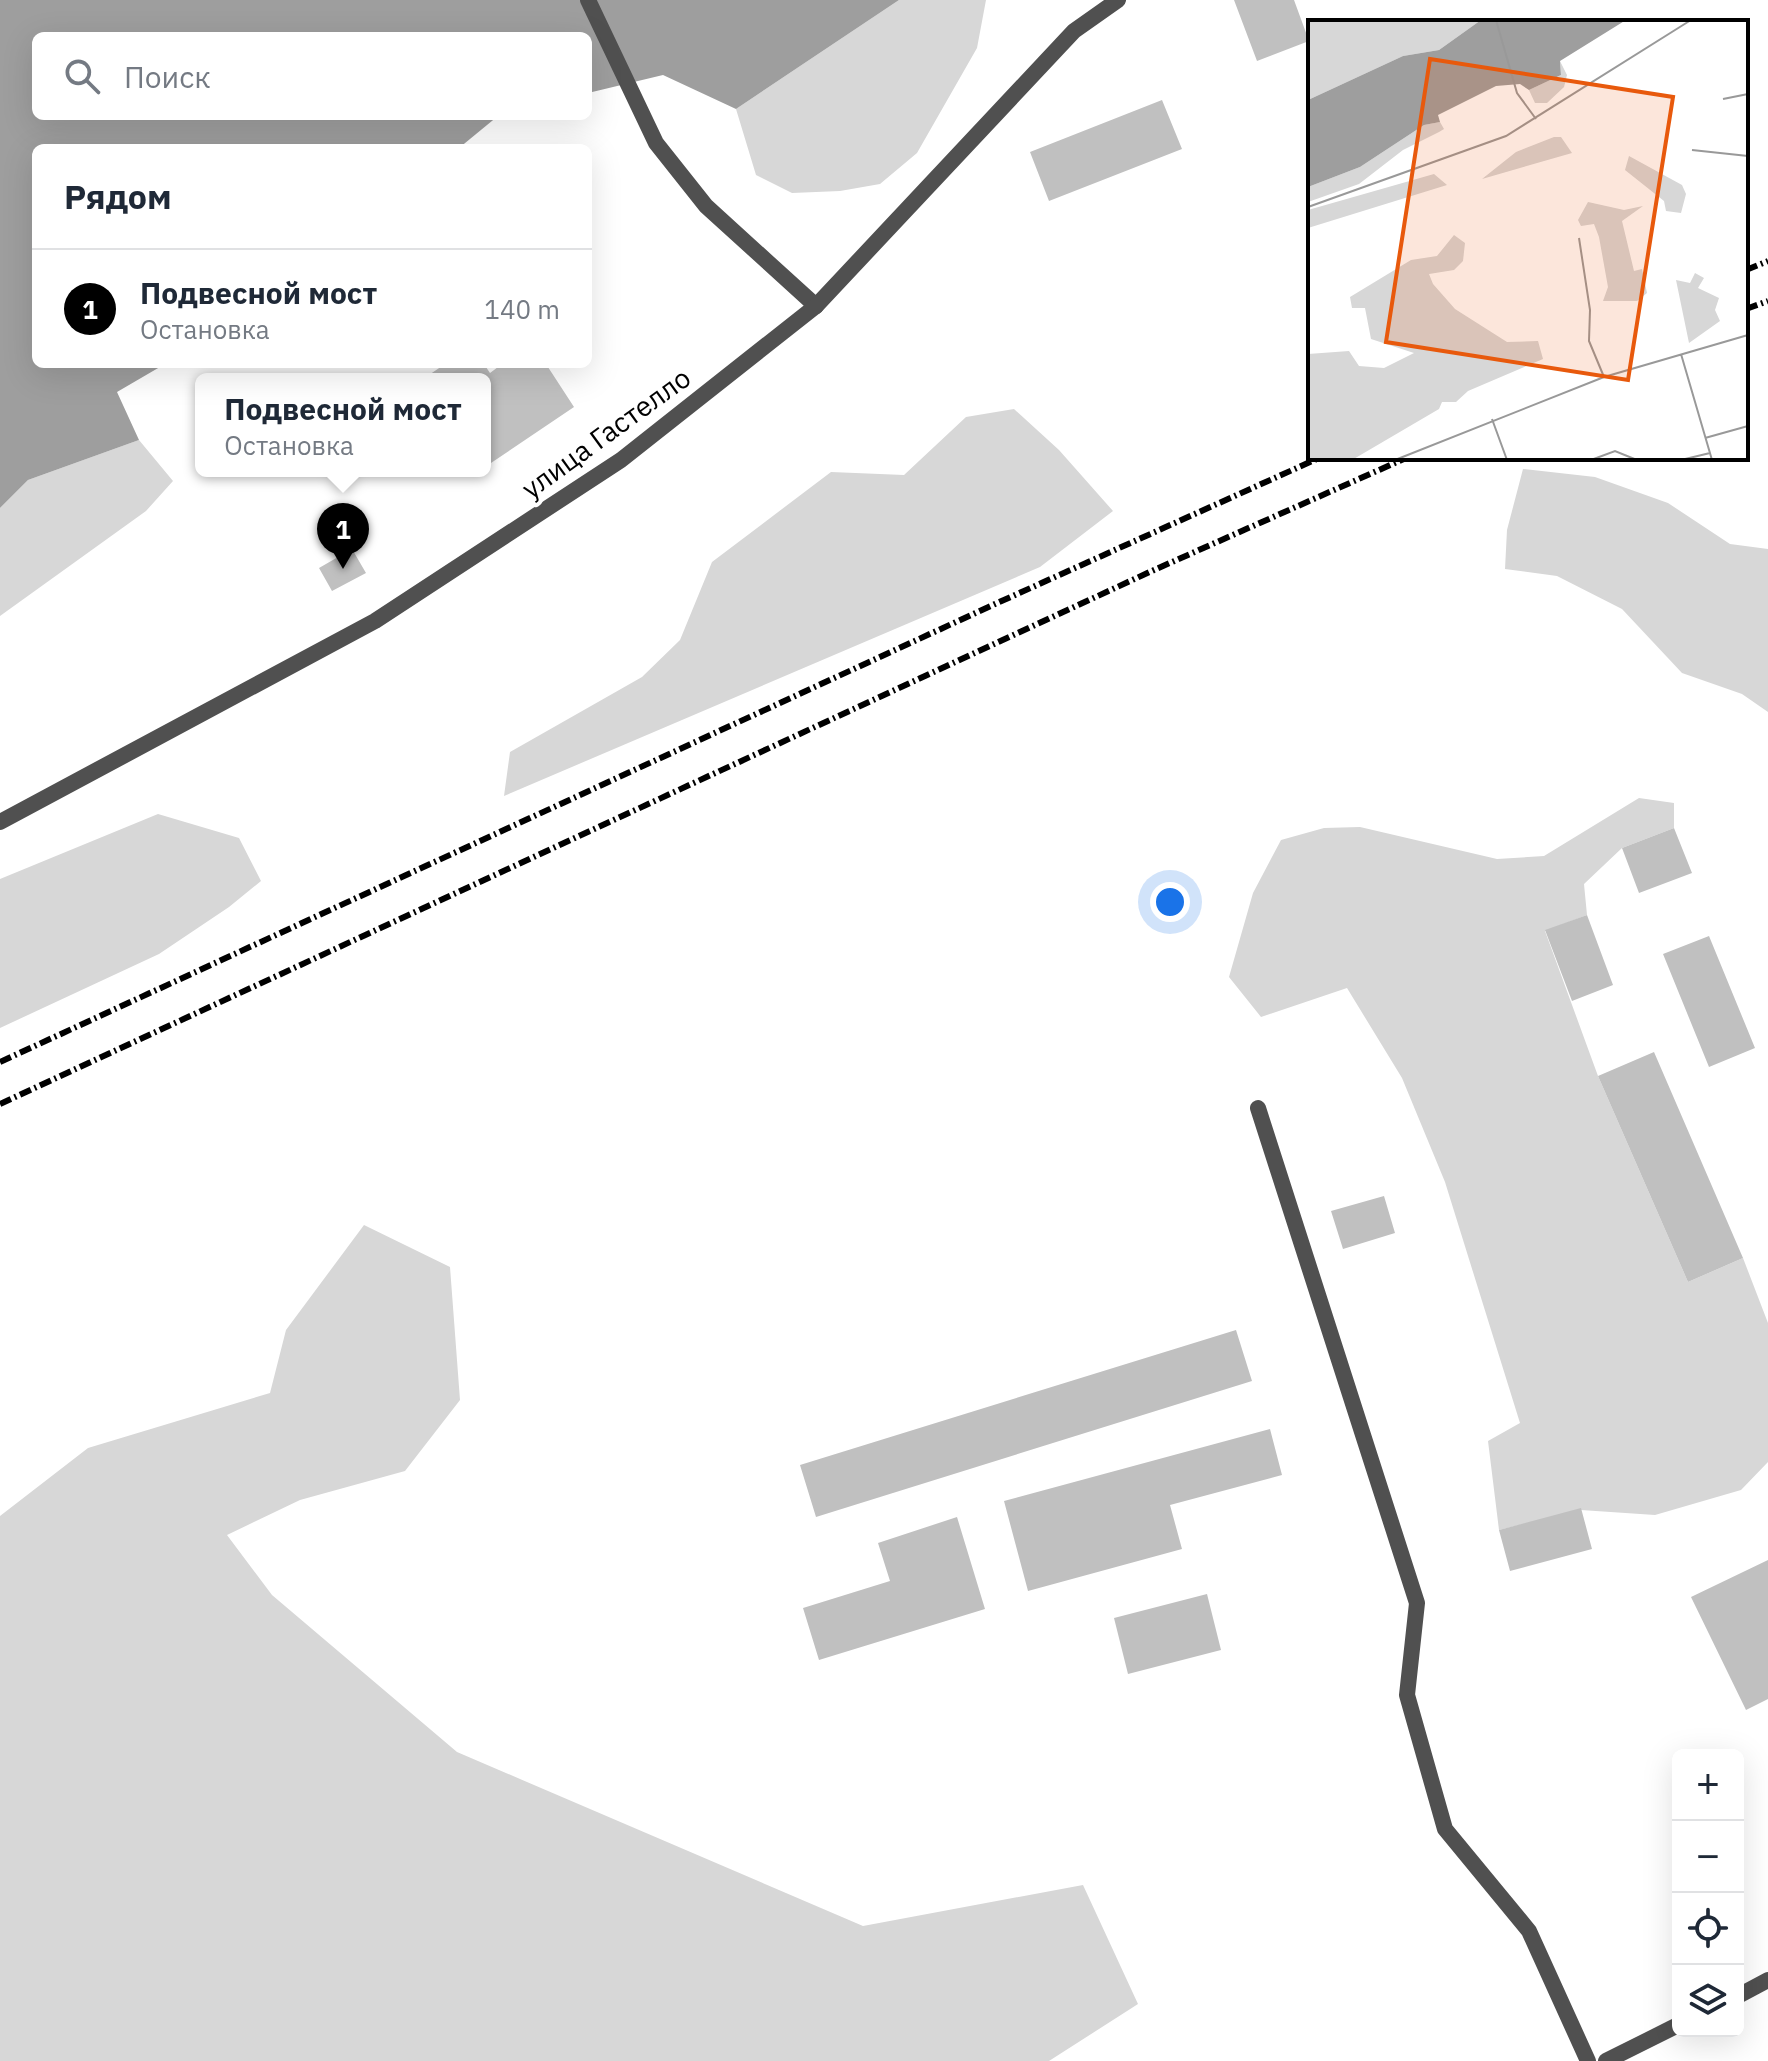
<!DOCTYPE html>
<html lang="ru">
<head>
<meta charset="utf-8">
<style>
  :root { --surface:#fff; --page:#f2f2f3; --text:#1f2937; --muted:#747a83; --line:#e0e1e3; --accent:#000 }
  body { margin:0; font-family:"IBM Plex Sans",sans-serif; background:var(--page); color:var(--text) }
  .controls { position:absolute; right:24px; bottom:24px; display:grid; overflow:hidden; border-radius:12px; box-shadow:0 8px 32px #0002 }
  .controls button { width:72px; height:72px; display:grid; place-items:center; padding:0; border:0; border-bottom:2px solid var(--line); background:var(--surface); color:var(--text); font:40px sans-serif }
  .you { position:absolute; left:1170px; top:902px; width:28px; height:28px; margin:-20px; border:6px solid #fff; border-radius:50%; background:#1a73e8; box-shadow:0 0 0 12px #1a73e833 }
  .badge { display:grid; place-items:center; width:52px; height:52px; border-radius:50%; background:var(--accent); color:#fff; font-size:26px; font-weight:700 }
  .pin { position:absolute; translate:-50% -66px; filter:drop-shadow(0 2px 4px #0008) }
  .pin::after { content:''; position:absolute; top:42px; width:28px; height:24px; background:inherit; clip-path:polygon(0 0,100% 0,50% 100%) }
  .popup { position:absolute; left:195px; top:373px; width:296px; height:104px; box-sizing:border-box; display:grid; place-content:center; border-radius:12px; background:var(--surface); filter:drop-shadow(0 2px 6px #0005); font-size:26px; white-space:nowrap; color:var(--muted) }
  .popup b { font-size:30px; color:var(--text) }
  .popup::after { content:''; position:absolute; left:50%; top:100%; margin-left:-16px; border:16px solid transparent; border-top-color:var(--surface) }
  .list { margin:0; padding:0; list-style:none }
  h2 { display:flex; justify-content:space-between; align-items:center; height:104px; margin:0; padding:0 32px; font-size:34px }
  h2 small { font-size:26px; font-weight:400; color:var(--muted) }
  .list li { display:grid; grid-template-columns:52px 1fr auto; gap:24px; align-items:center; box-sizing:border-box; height:120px; padding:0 32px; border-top:2px solid var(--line) }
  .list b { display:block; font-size:30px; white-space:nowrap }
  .list p { margin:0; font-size:26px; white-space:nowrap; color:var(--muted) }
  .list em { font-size:26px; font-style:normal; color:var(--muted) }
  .icon { flex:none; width:44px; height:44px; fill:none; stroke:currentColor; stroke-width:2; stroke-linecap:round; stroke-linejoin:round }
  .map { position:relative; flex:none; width:1768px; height:2061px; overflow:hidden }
  .search { position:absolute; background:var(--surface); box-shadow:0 8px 32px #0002; left:32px; top:32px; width:560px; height:88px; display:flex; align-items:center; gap:20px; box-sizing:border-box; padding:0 28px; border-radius:12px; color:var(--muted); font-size:30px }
  .panel { position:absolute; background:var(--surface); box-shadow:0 8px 32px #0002; left:32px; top:144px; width:560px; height:224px; border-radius:12px }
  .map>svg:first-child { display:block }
  .green { fill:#d7d7d7 }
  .water { fill:#9e9e9e }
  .building { fill:#c0c0c0 }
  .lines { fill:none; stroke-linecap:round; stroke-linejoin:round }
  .service { stroke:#505050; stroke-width:16 }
  .pedestrian { stroke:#505050; stroke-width:16 }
  .tertiary { stroke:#505050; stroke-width:16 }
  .rail { stroke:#000; stroke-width:6; stroke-dasharray:12 4 2 4; stroke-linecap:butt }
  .labels { text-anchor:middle; stroke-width:8; stroke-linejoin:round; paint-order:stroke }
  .street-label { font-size:28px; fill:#000; stroke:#fff }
  .inset-road { fill:none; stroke:#999; stroke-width:2 }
  .view { fill:#e8590c; fill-opacity:0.15; stroke:#e8590c; stroke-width:4 }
  .inset-edge { fill:none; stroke:#000; stroke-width:4 }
</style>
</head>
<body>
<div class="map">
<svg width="1768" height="2061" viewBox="0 0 1768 2061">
  <rect width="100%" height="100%" fill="#fff"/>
  <!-- green -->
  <path class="green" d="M899,0h87l-9,48 -60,105 -37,31 -40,7 -48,2 -36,-18 -20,-66z
    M1014,409l45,41 54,61 -73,56 -536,229 6,-44 132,-75 38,-37 32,-78 119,-90 73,3 62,-58z
    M139,440l34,41 -27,30 -146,105v-108l28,-28z
    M1523,469l72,8 73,26 62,41 38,5v163l-26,-18 -60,-21 -60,-64 -65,-33 -52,-7 2,-39z
    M1639,798l35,5v25l-52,20 -38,36 3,31 -42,16 53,145 90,206 55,-24 25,65v139l-27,28 -86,25 -74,-5 -82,20 -11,-89 32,-18 -75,-241 -43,-104 -55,-90 -86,29 -32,-40 24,-84 28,-53 43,-12 36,-1 137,32 47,-3z
    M158,814l81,24 22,43 -32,26 -70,47 -159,74v-149z
    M364,1225l86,42 10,133 -55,71 -105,29 -73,35 45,60 185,157 406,174 220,-41 55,119 -89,57h-1049v-545l88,-68 182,-55 16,-63z"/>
  <!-- water -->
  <path class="water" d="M0,0h899l-163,109 -73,-34 -75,18v-57h-552v80h462l-39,32h-423v216h129l-48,28 22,48 -111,40 -28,28z"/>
  <!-- building -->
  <path class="building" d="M1234,0h60l15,41 -52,20z
    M1162,100l20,49 -133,52 -19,-49z
    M445,364h39l6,9 12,-9h44l28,43 -89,60v-88h-62z
    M352,549l14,24 -34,18 -13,-23z
    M1674,828l18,45 -53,20 -17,-45z
    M1587,915l26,70 -41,16 -27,-71z
    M1709,936l46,112 -46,19 -46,-113z
    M1654,1052l89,206 -55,24 -90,-206z
    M1384,1196l11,37 -52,16 -12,-38z
    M1236,1330l16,51 -436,136 -16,-52z
    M1270,1429l12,46 -112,30 12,44 -154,42 -24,-90z
    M1581,1508l11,41 -82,22 -11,-41z
    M957,1517l28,92 -166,51 -16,-52 87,-27 -12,-38z
    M1768,1560v139l-22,11 -55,-113z
    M1207,1594l14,56 -93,24 -14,-56z"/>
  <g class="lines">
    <!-- service -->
    <path class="service" d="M1258,1108l159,495 -10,92 38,134 84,102 59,130"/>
    <!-- pedestrian -->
    <path class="pedestrian" d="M588,0l68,143 50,63 110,100"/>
    <!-- tertiary -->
    <path class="tertiary" d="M0,822l375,-201 246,-161 195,-154 258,-275 44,-31
      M1738,1996l30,-16
      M1606,2061l72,-36"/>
    <!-- rail -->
    <path class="rail" d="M1746,270l22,-9
      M1746,309l22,-8
      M0,1062l995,-458 324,-146
      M0,1104l1154,-534 252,-112"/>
  </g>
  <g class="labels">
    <!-- street labels -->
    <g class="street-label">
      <text transform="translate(606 433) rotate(-36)" y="10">улица Гастелло</text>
    </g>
  </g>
  <!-- overview -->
  <g transform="translate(1308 20)">
    <rect width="440" height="440" fill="#fff"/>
    <path d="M0,0h173l-42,30 -36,6 -95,44zM252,41l7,14 -3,12 -17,16h-12l-6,-13 32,-15zM132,102l4,7 -5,3 -36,18 -44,34 -51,18v-15l52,-20 64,-42zM246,117h7l11,16 -90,26 34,-27zM321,136l53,29 4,9 -5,19 -15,-2 -2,-10 -39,-31zM126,154l13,11 -139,43v-18zM280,182l36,8 19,-4 -21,15 12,50 8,-2 5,24 -10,8h-34l5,-14 -9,-50 -5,-13 -13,2 -3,-6zM146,215l11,8 -2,18 -9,9 -25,4 4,10 22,25 52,33 31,-1 5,18 -75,32 -12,11h-14l-3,7 -87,51h-44v-106l41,-3 10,15 25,2 30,-15 -43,-14 -6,-31h-13l-2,-11 61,-37 26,-4zM387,253l9,5 -6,10 21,10 -4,12 5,11 -31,22 -13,-63 14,3z" fill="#d7d7d7"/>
    <path d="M173,0h145l-66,41 1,14 -32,15 -9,-6 -24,2 -58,29 2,7 -16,3 -64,42 -52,20v-87l95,-44 36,-6z" fill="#9e9e9e"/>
    <path class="inset-road" d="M188,0l21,73 19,26M415,79l25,-5M384,130l56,6M0,187l198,-71 185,-116M271,218l11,72 -1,31 15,36M373,334l31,106M184,399l15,41M397,418l43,-12M87,440l209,-83 144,-42M283,440l24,-9 22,9M373,440l29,-7"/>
    <path class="view" d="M122,39l243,38 -45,283 -242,-38z"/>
    <rect width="440" height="440" class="inset-edge"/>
  </g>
</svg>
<div class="controls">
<button>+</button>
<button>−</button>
<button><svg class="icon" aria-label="locate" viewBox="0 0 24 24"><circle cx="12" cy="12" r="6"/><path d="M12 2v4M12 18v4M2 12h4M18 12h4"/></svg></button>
<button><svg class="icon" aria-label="layers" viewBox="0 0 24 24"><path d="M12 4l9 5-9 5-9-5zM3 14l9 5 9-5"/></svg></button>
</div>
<div class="you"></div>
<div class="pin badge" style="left:343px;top:569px">1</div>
<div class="popup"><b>Подвесной мост</b>Остановка</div>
<div class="search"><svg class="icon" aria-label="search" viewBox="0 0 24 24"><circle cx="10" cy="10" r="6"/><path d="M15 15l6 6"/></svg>Поиск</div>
<section class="panel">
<h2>Рядом<small></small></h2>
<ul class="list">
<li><span class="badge">1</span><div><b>Подвесной мост</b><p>Остановка</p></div><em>140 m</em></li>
</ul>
</section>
</div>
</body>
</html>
